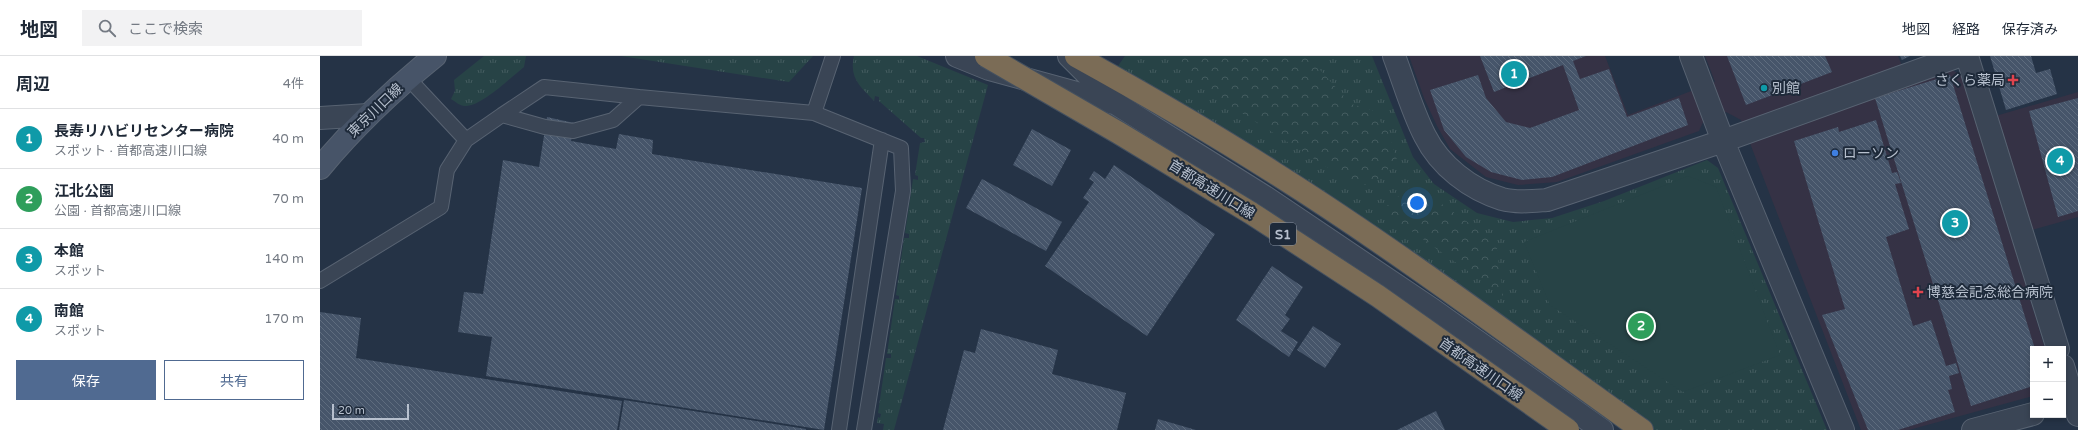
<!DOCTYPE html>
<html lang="ja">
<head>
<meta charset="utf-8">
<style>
  :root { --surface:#fff; --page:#f2f2f3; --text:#1f2937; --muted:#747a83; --line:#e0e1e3; --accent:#506a91 }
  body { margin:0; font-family:"Varela Round","Noto Sans JP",sans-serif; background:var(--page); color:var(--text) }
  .controls { position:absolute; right:12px; bottom:12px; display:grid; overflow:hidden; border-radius:0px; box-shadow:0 2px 6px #0003 }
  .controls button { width:36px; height:36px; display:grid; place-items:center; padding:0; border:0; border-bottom:1px solid var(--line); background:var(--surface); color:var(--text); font:20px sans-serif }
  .scale { position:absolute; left:12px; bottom:10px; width:77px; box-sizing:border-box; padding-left:4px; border:2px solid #b7c0ce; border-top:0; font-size:11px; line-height:14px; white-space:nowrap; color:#b7c0ce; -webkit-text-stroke:3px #1e2a3a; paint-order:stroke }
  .you { position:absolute; left:1097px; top:147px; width:14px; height:14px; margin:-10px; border:3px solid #fff; border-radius:50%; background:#1a73e8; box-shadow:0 0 0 6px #1a73e833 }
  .badge { display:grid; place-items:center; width:26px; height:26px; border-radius:50%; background:var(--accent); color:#fff; font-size:13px; font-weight:700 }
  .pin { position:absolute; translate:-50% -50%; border:2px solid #fff; box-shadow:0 1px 4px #0006 }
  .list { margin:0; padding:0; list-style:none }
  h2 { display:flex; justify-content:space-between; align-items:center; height:52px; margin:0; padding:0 16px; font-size:17px }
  h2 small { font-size:13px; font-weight:400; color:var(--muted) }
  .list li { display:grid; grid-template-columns:26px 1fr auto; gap:12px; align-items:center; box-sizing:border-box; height:60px; padding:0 16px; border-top:1px solid var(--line) }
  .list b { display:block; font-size:15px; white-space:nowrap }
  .list p { margin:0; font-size:13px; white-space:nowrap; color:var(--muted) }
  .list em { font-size:13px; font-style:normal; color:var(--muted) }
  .actions { display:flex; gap:8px; padding:12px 16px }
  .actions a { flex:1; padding:9px 0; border:1px solid var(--accent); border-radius:0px; text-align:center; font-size:14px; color:var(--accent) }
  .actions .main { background:var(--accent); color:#fff }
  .icon { flex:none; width:22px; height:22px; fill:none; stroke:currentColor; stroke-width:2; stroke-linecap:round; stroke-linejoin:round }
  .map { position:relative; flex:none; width:1758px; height:374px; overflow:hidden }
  header { display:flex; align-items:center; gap:24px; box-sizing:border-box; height:56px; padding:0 20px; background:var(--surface); border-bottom:1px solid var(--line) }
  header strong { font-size:19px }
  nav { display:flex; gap:22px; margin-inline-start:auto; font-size:14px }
  .search { width:280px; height:36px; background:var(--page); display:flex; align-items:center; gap:10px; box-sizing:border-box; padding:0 14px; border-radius:0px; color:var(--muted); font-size:15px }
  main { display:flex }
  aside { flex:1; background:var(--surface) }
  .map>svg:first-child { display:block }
  .medical { fill:#353245 }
  .grass { fill:url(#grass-tufts) }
  .forest { fill:url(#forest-crowns) }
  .pitch { fill:#274346 }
  .building { fill:url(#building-back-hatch) }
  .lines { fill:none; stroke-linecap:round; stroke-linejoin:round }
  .service-casing { stroke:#586372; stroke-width:16 }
  .minor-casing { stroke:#586372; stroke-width:24 }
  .tertiary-casing { stroke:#586372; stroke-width:24 }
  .secondary-casing { stroke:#586372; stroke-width:24 }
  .motorway-casing { stroke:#44505f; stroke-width:24 }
  .service { stroke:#3a4555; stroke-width:14 }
  .minor { stroke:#3a4555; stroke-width:22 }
  .tertiary { stroke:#3a4555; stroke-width:22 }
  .secondary { stroke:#475468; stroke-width:22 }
  .motorway { stroke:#7b6c56; stroke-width:22 }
  .motorway-bridge-casing { stroke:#44505f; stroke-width:24; stroke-linecap:butt }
  .motorway-bridge { stroke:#7b6c56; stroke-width:22 }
  .health-dot { fill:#e0444e; stroke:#1e2a3a; stroke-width:1.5 }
  .culture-dot { fill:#0f9aa8; stroke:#1e2a3a; stroke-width:1.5 }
  .shop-dot { fill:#3f7fe0; stroke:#1e2a3a; stroke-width:1.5 }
  .labels { text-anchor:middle; stroke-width:4; stroke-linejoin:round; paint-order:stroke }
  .shield { fill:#1e2a3a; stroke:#8993a2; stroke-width:1 }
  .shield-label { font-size:13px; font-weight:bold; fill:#b7c0ce }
  .poi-label { font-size:14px; fill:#b7c0ce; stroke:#1e2a3a; text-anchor:start }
  .street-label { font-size:14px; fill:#b7c0ce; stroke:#1e2a3a }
</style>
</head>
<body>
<header>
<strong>地図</strong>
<div class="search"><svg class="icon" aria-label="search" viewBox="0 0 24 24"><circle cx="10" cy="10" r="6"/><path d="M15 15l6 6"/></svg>ここで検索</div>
<nav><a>地図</a><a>経路</a><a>保存済み</a></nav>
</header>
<main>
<aside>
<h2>周辺<small>4件</small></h2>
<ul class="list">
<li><span class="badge" style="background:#0f9aa8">1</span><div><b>長寿リハビリセンター病院</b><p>スポット · 首都高速川口線</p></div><em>40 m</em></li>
<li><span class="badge" style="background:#2e9e5b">2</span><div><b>江北公園</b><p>公園 · 首都高速川口線</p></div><em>70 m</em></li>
<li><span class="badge" style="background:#0f9aa8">3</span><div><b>本館</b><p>スポット</p></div><em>140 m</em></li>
<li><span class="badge" style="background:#0f9aa8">4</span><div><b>南館</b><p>スポット</p></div><em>170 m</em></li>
</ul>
<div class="actions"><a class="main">保存</a><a>共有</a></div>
</aside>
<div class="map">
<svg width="1758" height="374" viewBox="0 0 1758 374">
  <defs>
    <pattern id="grass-tufts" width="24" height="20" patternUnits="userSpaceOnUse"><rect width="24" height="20" fill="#274346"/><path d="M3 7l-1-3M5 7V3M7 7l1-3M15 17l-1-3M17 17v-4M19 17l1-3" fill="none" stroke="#445c60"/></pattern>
    <pattern id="forest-crowns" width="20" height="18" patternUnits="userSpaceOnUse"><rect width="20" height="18" fill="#274346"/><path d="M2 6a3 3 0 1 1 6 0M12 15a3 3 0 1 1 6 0" fill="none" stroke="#445c60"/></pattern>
    <pattern id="building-back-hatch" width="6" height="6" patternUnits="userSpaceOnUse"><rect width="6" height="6" fill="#46556a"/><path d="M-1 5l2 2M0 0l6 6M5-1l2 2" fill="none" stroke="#5e6c7e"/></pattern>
  </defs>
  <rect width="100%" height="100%" fill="#253346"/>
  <!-- medical -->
  <path class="medical" d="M1089,0h196l23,59 87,-33 -10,-26h193l12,29 42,-15 9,5 14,47 103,-30v125l-67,19 34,113h-12v47l-124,34h-48l-120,-310 -15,-8 -22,8 -5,11 -142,51 -39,3 -32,-8 -36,-28 -13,-23 -13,-28z"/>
  <!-- grass -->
  <path class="grass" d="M164,0h42l-2,11c-13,10 -43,40 -59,39 -5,0 -9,-4 -14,-7l4,-8 -1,-11z
    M301,0h192l-24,26z
    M534,0h63l71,29 -94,345h-11l1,-6 -7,-1 1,-6 2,1 1,-4 -3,-1 8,-55h5v-4h-4l8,-55h4v-3l-3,-1 8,-57h5v-4l-4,-1 8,-54 5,1v-4l-3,-1 5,-32 5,-1 -1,-4h-3l-42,-37v-4l-4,-1 -1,5c-14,-15 -25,-23 -20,-45z
    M805,0h247l41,101 21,27 43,29 36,9 39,-4 52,-17 103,-41 11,8 109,262h-176l-533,-364z"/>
  <!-- forest -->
  <path class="forest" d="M858,0h136l6,14 31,34 21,6 16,22 9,28 -25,25h-17l-157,-100z
    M1093,128l83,58 7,54 -121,-86z"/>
  <!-- pitch -->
  <path class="pitch" d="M1368,120l28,11 64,168 -97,37 -133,-87 -26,-63z"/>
  <!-- building -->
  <path class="building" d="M1160,0h106l-13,5 7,18 29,-10 18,48 52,-19 9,27 -136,52 -30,3 -31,-8 -25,-15 -22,-27 -14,-40 48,-15 8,23 20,24 24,6 49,-18 -16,-45 -69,27z
    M1407,0h98l7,16 -86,33z
    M1580,0h10l-8,4z
    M1670,0h41l5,17 14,-4 7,25 -51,16z
    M1630,19l85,274h-2v37l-62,20 -96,-308z
    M1758,42v113l-20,6 -29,-106z
    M227,61l27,6 -3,18 45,8 3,-15 34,6 -1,14 210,34 -38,242 -338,-54 6,-39 -34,-5 6,-40 19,2 20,-134 36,7z
    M1556,64l16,53 5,-1 4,11 -6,1 14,45 -23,8 27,89 18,-6 15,46 10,-3 3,10 -10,3 3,13 -4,1 7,22 -57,18h-30l-46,-115 23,-6 -51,-168 44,-14 1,5z
    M712,73l39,21 -19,36 -39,-21z
    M794,109l101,69 -68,102 -102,-70 44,-64 -6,-4 11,-16 -5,-3 5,-8 11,8z
    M662,123l80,43 -16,29 -80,-43z
    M952,210l31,21 -18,28 5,4 -9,12 17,11 -9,15 -53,-37z
    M0,256l41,6 -5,40 266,43 -5,29h-297z
    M993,270l28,18 -16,24 -28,-18z
    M661,273l77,21 -6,24 74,19 -9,37h-174l21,-80 11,3z
    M304,344l182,29v1h-187z
    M1116,355l9,19h-48z
    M838,363l38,11h-41z"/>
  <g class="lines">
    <defs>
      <path id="service" d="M494,57l87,35 2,43 -39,239
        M182,59l42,-28 95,10
        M146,84l36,-25 43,12 28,4 40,-11 26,-23 175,16 19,-57
        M0,225l121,-74 6,-37 19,-30 -58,-62
        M519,374l43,-290"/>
      <path id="minor" d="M1074,0c10,26 18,55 31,80 15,30 45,53 77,63 14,4 31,2 45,1l176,-59 236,-85
        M1371,0l32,85 120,289
        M1647,0l91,293
        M0,62l48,-3
        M1743,310l15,49
        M1653,374l60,-16"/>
      <path id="tertiary" d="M637,0l32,13 128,35
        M749,0l49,49 147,92 168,113 169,120"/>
      <path id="secondary" d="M0,112c34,-41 73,-78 115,-112"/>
      <path id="motorway" d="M756,0c67,37 133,75 197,116 127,80 247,171 369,258"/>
    </defs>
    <!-- service casing -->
    <use href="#service" class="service-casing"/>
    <!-- minor casing -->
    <use href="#minor" class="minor-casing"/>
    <!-- tertiary casing -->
    <use href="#tertiary" class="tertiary-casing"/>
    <!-- secondary casing -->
    <use href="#secondary" class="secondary-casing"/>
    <!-- motorway casing -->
    <use href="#motorway" class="motorway-casing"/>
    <!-- service -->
    <use href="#service" class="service"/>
    <!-- minor -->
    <use href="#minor" class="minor"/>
    <!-- tertiary -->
    <use href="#tertiary" class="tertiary"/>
    <!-- secondary -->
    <use href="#secondary" class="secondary"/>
    <!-- motorway -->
    <use href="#motorway" class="motorway"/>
    <defs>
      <path id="motorway-bridge" d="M666,0l133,77 132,80 127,83 190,134"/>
    </defs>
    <!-- motorway-bridge casing -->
    <use href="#motorway-bridge" class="motorway-bridge-casing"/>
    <!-- motorway-bridge -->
    <use href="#motorway-bridge" class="motorway-bridge"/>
  </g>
  <!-- markers -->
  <g class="health-dot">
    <path d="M1691 18h4v4h4v4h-4v4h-4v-4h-4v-4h4z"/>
    <path d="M1596 230h4v4h4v4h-4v4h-4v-4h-4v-4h4z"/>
  </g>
  <circle class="culture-dot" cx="1444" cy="32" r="4"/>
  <circle class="shop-dot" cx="1515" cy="97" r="4"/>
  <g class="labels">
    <!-- shield labels -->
    <rect class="shield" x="950" y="167" width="26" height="22" rx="3"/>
    <g class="shield-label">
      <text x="963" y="183">S1</text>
    </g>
    <!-- poi labels -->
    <g class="poi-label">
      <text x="1685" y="29" text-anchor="end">さくら薬局</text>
      <text x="1452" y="37">別館</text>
      <text x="1523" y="102">ローソン</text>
      <text x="1607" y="241">博慈会記念総合病院</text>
    </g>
    <!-- street labels -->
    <g class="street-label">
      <text transform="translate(55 54) rotate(-44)" y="5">東京川口線</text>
      <text transform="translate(892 133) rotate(32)" y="5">首都高速川口線</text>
      <text transform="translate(1161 313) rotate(35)" y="5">首都高速川口線</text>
    </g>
  </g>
</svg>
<div class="controls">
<button>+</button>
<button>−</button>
</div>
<div class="scale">20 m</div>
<div class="you"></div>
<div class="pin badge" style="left:1194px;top:18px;background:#0f9aa8">1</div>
<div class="pin badge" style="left:1321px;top:270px;background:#2e9e5b">2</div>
<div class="pin badge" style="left:1635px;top:167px;background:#0f9aa8">3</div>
<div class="pin badge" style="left:1740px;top:105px;background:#0f9aa8">4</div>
</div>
</main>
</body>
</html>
